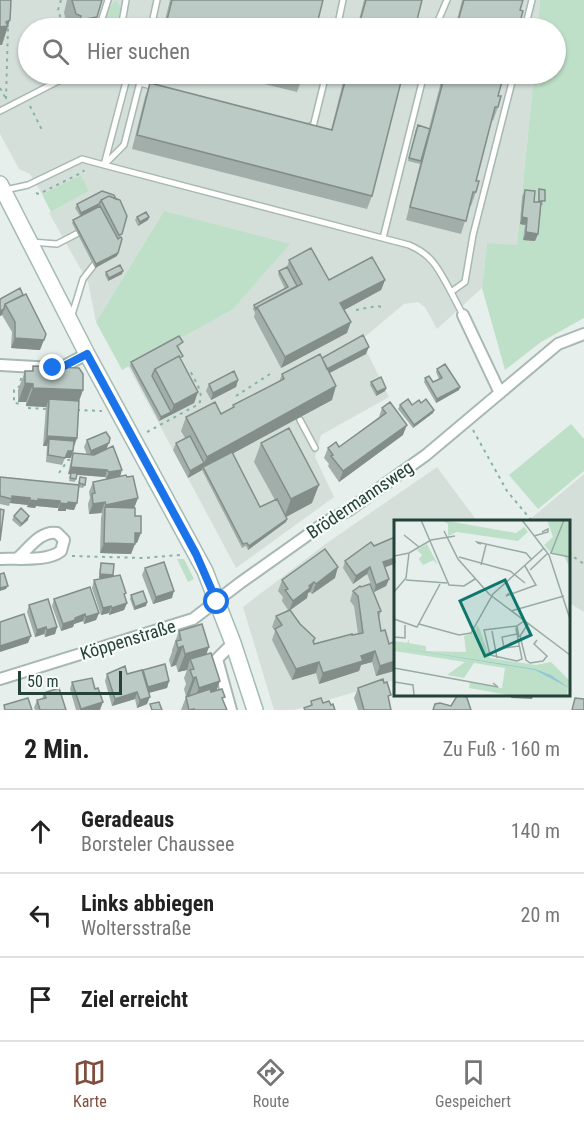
<!DOCTYPE html>
<html lang="de">
<head>
<meta charset="utf-8">
<style>
  :root { --surface:#fff; --page:#f6f6f6; --text:#222; --muted:#767676; --line:#e0e0e0; --accent:#804e3d }
  body { margin:0; font-family:"Roboto Condensed",sans-serif; background:var(--page); color:var(--text) }
  .scale { position:absolute; left:18px; bottom:15px; width:104px; box-sizing:border-box; padding-left:6px; border:3px solid #24423a; border-top:0; font-size:16px; line-height:21px; white-space:nowrap; color:#24423a; -webkit-text-stroke:4px #f7fbf9; paint-order:stroke }
  .stop { position:absolute; width:18px; height:18px; margin:-14px; border:4px solid #1a73e8; border-radius:50%; background:#fff }
  .stop.end { background:#1a73e8; border-color:#fff; box-shadow:0 2px 6px #0008 }
  .list { margin:0; padding:0; list-style:none }
  h2 { display:flex; justify-content:space-between; align-items:center; height:78px; margin:0; padding:0 24px; font-size:26px }
  h2 small { font-size:20px; font-weight:400; color:var(--muted) }
  .list li { display:grid; grid-template-columns:39px 1fr auto; gap:18px; align-items:center; box-sizing:border-box; height:84px; padding:0 24px; border-top:2px solid var(--line) }
  .list b { display:block; font-size:22px; white-space:nowrap }
  .list p { margin:0; font-size:20px; white-space:nowrap; color:var(--muted) }
  .list em { font-size:20px; font-style:normal; color:var(--muted) }
  .icon { flex:none; width:33px; height:33px; fill:none; stroke:currentColor; stroke-width:2; stroke-linecap:round; stroke-linejoin:round }
  .map { position:relative; flex:none; width:584px; height:710px; overflow:hidden }
  .search { position:absolute; background:var(--surface); box-shadow:0 2px 4px #0004; left:18px; right:18px; top:18px; height:66px; display:flex; align-items:center; gap:15px; box-sizing:border-box; padding:0 21px; border-radius:33px; color:var(--muted); font-size:22px }
  .sheet { height:330px; background:var(--surface) }
  nav { display:flex; justify-content:space-around; align-items:center; box-sizing:border-box; height:84px; border-top:2px solid var(--line); background:var(--surface); font-size:16px; color:var(--muted) }
  nav a { display:grid; justify-items:center; gap:3px }
  nav .on { color:var(--accent) }
  .map>svg:first-child { display:block }
  .built { fill:#d4dfda }
  .green { fill:#bfe0c8 }
  .lines { fill:none; stroke-linecap:round; stroke-linejoin:round }
  .service-casing { stroke:#a8b8b2; stroke-width:8 }
  .minor-casing { stroke:#a8b8b2; stroke-width:14 }
  .secondary-casing { stroke:#a4bbb3; stroke-width:18 }
  .path { stroke:#86b3a5; stroke-width:2; stroke-dasharray:3 4.5; stroke-linecap:butt }
  .service { stroke:#fff; stroke-width:5 }
  .minor { stroke:#fff; stroke-width:10 }
  .secondary { stroke:#fff; stroke-width:15 }
  .wall { fill:#a1aea9 }
  .shaded-wall { fill:#838d89 }
  .building { fill:#bbcac4; stroke:#838d89; stroke-width:1.5 }
  .route { stroke:#1a73e8; stroke-width:8 }
  .labels { text-anchor:middle; stroke-width:4.5; stroke-linejoin:round; paint-order:stroke }
  .street-label { font-size:18px; fill:#24423a; stroke:#f7fbf9 }
  .inset-road { fill:none; stroke:#98aaa4; stroke-width:1.5 }
  .view { fill:#0f766e; fill-opacity:0.15; stroke:#0f766e; stroke-width:3 }
  .inset-edge { fill:none; stroke:#24423a; stroke-width:3 }
</style>
</head>
<body>
<div class="map">
<svg width="584" height="710" viewBox="0 0 584 710">
  <rect width="100%" height="100%" fill="#e6efeb"/>
  <!-- built -->
  <path class="built" d="M0,0h540l-2,28h-510v46h506l-17,172 -30,-3 -5,45 -45,41 -12,-22 -7,-5 -14,2 -43,36 28,57 -68,38 -6,22 19,40 -98,71 -108,-202 104,-56 2,-4 -70,-95 -68,111 -8,-40 -39,-69 40,-22 -8,-16 -39,19 -12,-20 -11,-5 -19,-35z
    M437,467l40,54h-82v159l-101,30h-20l-31,-103 84,-64z
    M584,474v138l-16,-10v-81l-39,-1z"/>
  <!-- green -->
  <path class="green" d="M116,0l5,8 -6,20h-13l5,-17z
    M540,0h44v318l-43,24 -36,28 -23,-82 5,-45 30,2 17,-171h22v-46h-18z
    M81,175l8,16 -38,21 -9,-18z
    M164,211l126,33 -58,66 -110,60 -26,-48z
    M571,424l13,15v32l-46,38 -29,-34z
    M177,559h7l10,20 -6,3z"/>
  <g class="lines">
    <defs>
      <path id="service" d="M99,28l9,-28
        M121,28l5,-28
        M151,28l6,-28
        M337,28l6,-28
        M435,28l12,-28
        M525,28l7,-28
        M128,74l-24,91 305,80c24,10 30,25 42,47l14,-10 8,-47 41,-161
        M140,83l15,4
        M0,111l72,-37
        M310,126l3,1 13,-53
        M5,190l23,-5 54,-26 22,6 20,-20 18,-71
        M383,238l41,-164
        M31,242l26,2 25,-13
        M451,292l12,23
        M71,318l12,-39 14,-18
        M300,420l15,28"/>
      <path id="minor" d="M463,315l37,78
        M0,365l53,3 11,-2 23,-12
        M0,559c18,-1 47,3 61,-8l3,-11 -7,-7c-16,-3 -28,15 -39,25
        M0,679l193,-60 47,-36 86,-61 23,-12 77,-55 132,-111 26,-10
        M231,710l-14,-51 16,-16"/>
      <path id="secondary" d="M0,184l87,170 118,217 28,72 22,67"/>
    </defs>
    <!-- service casing -->
    <use href="#service" class="service-casing"/>
    <!-- minor casing -->
    <use href="#minor" class="minor-casing"/>
    <!-- secondary casing -->
    <use href="#secondary" class="secondary-casing"/>
    <!-- path -->
    <path class="path" d="M61,0l-3,10 6,18
      M0,88l5,9
      M6,99l2,-72
      M30,106l13,26
      M36,193l3,1 44,-22 1,-2
      M356,310l21,-4 6,1
      M21,378l-1,8 -6,4v13l9,1
      M236,396l34,-22
      M28,408l20,1
      M77,410l25,1
      M473,430l34,61 25,30
      M147,432l52,-28c6,-11 -5,-24 -9,-34
      M59,473l9,-13 5,-1
      M568,553l16,11
      M72,556l71,2 37,-3"/>
    <!-- service -->
    <use href="#service" class="service"/>
    <!-- minor -->
    <use href="#minor" class="minor"/>
    <!-- secondary -->
    <use href="#secondary" class="secondary"/>
  </g>
  <!-- wall -->
  <path class="wall" d="M67,0h35l-9,28h-25l-4,-15z
    M170,0h153l-7,28h-153z
    M364,0h58l-7,28h-58z
    M462,0h61l-3,10v12l-2,6h-63z
    M224,74h80l-7,18z
    M345,74h58l-31,122 -5,13 -235,-60 13,-52 5,-14 181,47z
    M443,74h61l-6,22v11l-5,14 -1,-1 -16,61v11l-5,14 -1,-1 -9,29 -55,-14 14,-56 -12,-3 8,-32 13,-1z
    M539,189l4,16h-2l-3,29 -3,7 -12,-1 2,-15 -5,-1 2,-27 3,-7 9,12h4z
    M102,191l19,46 -4,19 -22,12 -23,-45 1,-3 7,-4 -5,-8 2,-4z
    M137,217h12l-1,3 -10,6 -3,-6z
    M289,260l40,20h56l-4,10 -37,20 3,23 -66,35 -27,-51 1,-4 -2,-4 1,-4 31,-16 -7,-15 1,-3 8,-4z
    M106,272l16,2 -14,7 -3,-6z
    M20,288l20,62 -29,-2 1,-16 -10,-17 -2,1v-17z
    M181,346l-3,2 3,12 17,32 -4,11 -35,18 -29,-55 1,-4z
    M366,354l-37,19 3,27 -99,53 27,54 15,-7 -21,-38 7,-19 51,60 -26,14 1,2 -1,3 -38,28 -2,-4 -4,2 -40,-78 -14,8 -15,-28 3,-7 9,-5 -4,-7 5,-14 35,-3 11,-6 1,-3 46,-23 3,-8 40,-16z
    M33,366l50,24 -4,11 -2,37 -3,9 -1,4 -2,7h-6l-3,7 -16,-3 1,-16h-4l3,-39 -20,-1v-4h-8v-12l7,-19h7z
    M437,369l23,18 -1,3 -23,13 -12,-21 1,-4 8,4 6,-3 -3,-7z
    M238,380l-2,7 -25,13 -5,-9 3,-7z
    M371,382l15,6 -1,3 -9,5 -6,-11z
    M421,403l13,7 -1,3 -20,15 -15,-19 2,-4h12z
    M382,408l21,27 -64,47 -11,-16 1,-2 -5,-6 4,-10 11,-1 40,-30z
    M87,440l20,9 13,27 7,1 11,21 -4,10 3,35h-2l-4,11 -31,-1 1,-35 1,-4 -1,-1 -12,1 -1,-10 2,-6 -1,-6 4,-10 13,-3 -1,-2 -28,-2 -2,7 -6,-1 2,-7h-3l3,-14 2,-7 14,2 -3,-8z
    M0,477l78,8 2,-8 5,8 -2,3 -5,-1 -4,23 -8,-1v2h-8v-3l-22,-2 -1,2 -8,-1 1,-2 -18,-2 -1,3 -9,-2z
    M14,516l14,4 -8,7 -8,-7z
    M374,546l20,18 -9,3 4,12 -3,7 -12,6 -7,-18 -14,10 -10,-16 2,-7z
    M101,563l11,13 13,21 2,6 -3,7 -15,5v-2l-8,2 -9,-27 2,-8 10,-2h-5l1,-11z
    M145,568l27,30 -19,6 -11,-29z
    M335,578l-23,16 -2,-2 -2,1 -1,5 -17,12 10,14 15,14 -1,6 44,-10 -4,-28 -4,-5 3,-10 28,20 -2,7 2,13 13,40 -18,5 -4,-14 -11,3 -2,6 -40,13 -3,-11 -24,7 -20,-40 3,-9 -3,-4 4,-11 12,-6 -6,-9 1,-4 -5,-6 4,-11z
    M131,595l16,7 -1,4 -12,4 -4,-11z
    M54,599l45,14 -3,7 -12,4 -1,-3 -9,3 -1,3 -12,4 -9,-25z
    M29,605l28,22 -2,7 -10,3 -1,-3 -9,3 -8,-25z
    M179,631l27,24 11,35 6,11 4,9h-34l1,-1 -1,1h-12l5,-13 -2,-8 2,-5 -2,-6 3,-8 -9,2 -2,-7 -5,2 -2,-7 3,-8v-2z
    M143,670l26,11 -2,7 -19,5 -1,11 -10,4 -2,-9 -23,7 -7,-25 2,-7h20l15,-2z
    M72,682l28,28h-24l-6,-21z
    M358,688l31,13 2,9h-33l-4,-12z
    M44,693l22,17h-31l-1,-2 3,-8 5,-1z"/>
  <!-- shaded-wall -->
  <path class="shaded-wall" d="M97,17l-4,11h-16l3,-8z
    M10,20l-8,25h-2v-18l6,-5z
    M99,204l-1,3 -18,10 1,-4z
    M149,217l-1,3 -10,6 2,-4z
    M522,217l5,1 -2,7 -5,-1z
    M526,232l12,2 -3,7 -12,-1z
    M118,253l-1,3 -22,12 1,-4z
    M123,271l-1,3 -14,7 1,-3z
    M385,280l-4,10 -44,24 3,-11z
    M4,309l-2,6 -2,1v-5z
    M351,322l-4,11 -66,35 4,-11z
    M15,338l29,2 -4,10 -29,-2z
    M369,347l-3,7 -46,24 3,-7z
    M238,380l-2,7 -25,13 2,-7z
    M25,383l8,1 -7,18h-8z
    M336,386l-4,14 -128,69 -1,-2 -1,3 -14,8 2,-7 14,-8 3,-6z
    M460,387l-1,3 -23,13 1,-4z
    M33,388l50,2 -7,19 -27,-10 -3,8 -20,-1z
    M386,388l-1,3 -9,5 1,-4z
    M198,392l-4,11 -35,18 2,-4 10,-5 3,-7z
    M434,410l-1,3 -20,15 1,-3z
    M407,425l-4,10 -64,47 4,-11z
    M47,436l30,2 -4,10 -24,-9 -2,7h-4z
    M109,443l-3,7 -17,8 2,-7z
    M68,451h5l-2,7h-6z
    M71,467l36,3 -2,7 -37,-3z
    M122,470l-2,7 -14,2 3,-7z
    M319,485l-7,18 -28,15 7,-19z
    M12,496l18,2 -2,7 -18,-2z
    M138,498l-4,10 -29,1 1,-4z
    M38,499l22,2 -2,7 -22,-2 -1,2 -8,-1 3,-7z
    M68,502l9,1 -3,7 -8,-1v2h-8l2,-8z
    M105,502l-4,11 -12,1 4,-10z
    M29,516l-1,4 -8,7 2,-3z
    M287,519l-1,3 -38,28 1,-4z
    M135,533h6l-4,10h-6z
    M104,543l31,1 -4,10 -31,-1z
    M395,555v6l-1,3 -14,5 3,-7z
    M338,567l-3,11 -23,16 4,-10z
    M370,567l-3,7 -14,10 3,-8z
    M100,574l13,1 -1,4 -13,-1z
    M389,579l-3,7 -12,6 2,-7z
    M314,582l-4,10 -2,1 -1,5 -18,13 4,-10z
    M8,586l-2,3 -6,2v-3z
    M174,591l-2,7 -19,6 3,-7z
    M147,602l-1,4 -12,4 1,-3z
    M127,603l-3,7 -15,5 3,-7z
    M111,606l-2,7 -8,2 2,-7z
    M99,613l-3,7 -12,4 2,-7z
    M85,614l-2,7 -9,3 -1,3 -12,4 2,-7 12,-6z
    M46,627l-2,7 -9,3 2,-7z
    M57,627l-2,7 -10,3 2,-7z
    M31,636l-3,7 -28,9v-6z
    M183,646l-7,19 -5,2 7,-19z
    M209,647l-7,19 -12,-7 -3,11 -9,2 7,-18z
    M375,651l-3,11 -11,3 -2,6 -40,13 4,-11 38,-17z
    M395,661l-1,10 -18,5 4,-10z
    M319,662l-3,11 -24,7 4,-11z
    M196,677l-7,19 -3,1 7,-19z
    M169,681l-2,7 -22,6 3,-7z
    M220,681l-7,19 -21,6 7,-18z
    M137,692l-2,7 -23,7 3,-7z
    M513,693h21l-2,6 -21,-1z
    M150,697l-3,7 -10,4 3,-8z
    M103,702l-3,8h-20l1,-1z"/>
  <!-- building -->
  <path class="building" d="M0,0h11l-1,20 -4,2 2,4 -8,1z
    M72,0h30l-5,17 -17,3 1,-4 -5,-2z
    M172,0h151l-7,28h-151z
    M366,0h56l-7,28h-57z
    M464,0h59l-3,10 3,1 -3,11h-3l-2,6h-59z
    M347,74h56l-31,122 -235,-61 13,-52 182,47z
    M445,74h59l-6,22h3l-3,11h-3l-19,74h3l-3,11h-3l-7,29 -56,-14z
    M418,125l12,4 -9,32 -12,-3z
    M539,189l6,1v11h-6z
    M525,190l10,1 -1,11h7l-3,32 -12,-2 1,-14 -5,-1z
    M102,191l12,4 2,4 -7,-3 -8,4 -2,4 -18,9 -4,-9z
    M109,196l11,4 7,16 -5,18 -3,1 -18,-35z
    M100,206l18,33 3,-2 1,2 -4,14 -22,11 -23,-44z
    M146,212l3,5 -9,5 -3,-5z
    M311,248l18,32 43,-23 13,23 -45,23 11,19 -66,35 -28,-50 45,-23 -13,-24z
    M120,265l3,6 -14,7 -3,-6z
    M287,267l10,19 -40,21 -1,2 -2,-4 34,-18 -9,-16z
    M20,288l3,7 -18,9 -1,5 -4,2v-12z
    M26,294l20,40 -2,6 -29,-2v-16l-10,-18z
    M363,335l6,12 -42,22 -5,-11z
    M179,336l4,6 -6,4 6,10 -3,2 -1,-2 -24,13 -3,7 19,36 -10,5 -30,-55z
    M320,354l16,32 -129,71 -21,-40 29,-15 6,12 13,-7 -1,-2 51,-26 -2,-5z
    M179,356l19,36 -24,13 -19,-36z
    M445,364l15,23 -23,12 -12,-21 4,-2 4,6 9,-4 -5,-9z
    M33,366l46,2 4,6v16l-50,-2v-4l-8,-1v-12h8z
    M234,371l4,9 -25,13 -4,-9z
    M381,377l5,11 -9,4 -6,-10z
    M49,399l30,2 -2,37 -30,-2z
    M408,399l4,6 7,-5 2,3 5,-4 8,11 -20,15 -14,-20z
    M390,402l17,23 -64,46 -12,-15 2,-1 -5,-7 8,-6 3,5 47,-34 -4,-5z
    M289,428l30,57 -28,14 -30,-56z
    M106,432l4,6 -1,5 -18,8 -4,-11z
    M190,436l14,27 -14,8 -14,-28z
    M49,439l25,2 -1,10h-5l-3,7 -17,-3z
    M113,446l9,24 -13,2 -2,-2 -36,-3 2,-14 21,2z
    M232,452l28,55 17,-8 10,20 -38,27 -2,-3 -4,1 -40,-77z
    M71,473h6l-1,6 -6,-1z
    M126,475l1,2 6,-1 5,22 -32,7 -1,-3 -12,2 -1,-10 3,-1 -2,-11z
    M0,477l79,8 -2,18 -9,-1v2l-8,-1v-2l-22,-2v2l-8,-1v-2l-18,-2v3l-12,-3z
    M80,477l6,1 -1,7 -6,-2z
    M105,507l30,1v8h6v17h-6v11l-31,-1z
    M21,508l8,8 -7,8 -8,-8z
    M0,509l4,1 -4,31z
    M395,537v21l-12,4 6,17 -13,6 -6,-18 -14,9 -11,-15 26,-19 3,4z
    M325,549l13,18 -22,17 -2,-2 -5,4 1,2 -17,13 -8,-11 3,-1 -6,-9z
    M164,562l10,29 -18,6 -11,-29z
    M101,563l13,1 -1,11 -13,-1z
    M4,573l4,13 -8,2v-14z
    M120,575l6,18 -2,1 3,9 -15,5 -1,-2 -8,2 -9,-28z
    M370,584l11,27 -3,1 3,19 4,-1 4,14 4,-2 2,8v11l-15,5 -5,-15 -14,5 2,5 -40,12 -4,-11 -23,7 -21,-40 7,-4 -6,-9 14,-6 10,14 15,14 -2,3 1,3 38,-10v1l11,-2 -5,-37 -5,-5 7,-5 1,1z
    M90,587l9,26 -13,4 -1,-3 -10,4v2l-12,4 -9,-25z
    M143,591l4,11 -12,5 -4,-12z
    M48,599l9,28 -10,3 -1,-3 -9,3 -8,-25z
    M24,614l7,22 -31,10v-24z
    M202,624l7,23 -24,7 -2,-8 -5,2 -2,-7 5,-1 -2,-9z
    M211,653l9,28 -21,7 -3,-11 -3,1 -3,-8 4,-1 -4,-10z
    M165,664l4,17 -21,6 -5,-17z
    M125,666l2,8 15,-4 8,27 -10,3 -3,-8 -22,7 -8,-25z
    M92,678l3,11 3,-1 5,14 -22,7 -9,-27z
    M383,679l1,4 3,-1 4,13 -3,1 3,14h-27l-6,-22z
    M59,688l7,22h-26l-3,-10 9,-2 -2,-5z
    M210,689l1,3 11,-3 3,8 -3,1 5,12h-33v-1l-5,1 -3,-13z
    M464,695l3,3 4,12h-38l2,-6 5,-1 11,3 6,-10z
    M28,698l4,12h-27l-1,-5z
    M321,698l2,5 6,-2 2,4 2,-1 2,6h-30l-1,-2 8,-3 -1,-4z
    M575,698l9,1v11h-12z
    M159,702l3,8h-10l-2,-6z"/>
  <g class="lines">
    <!-- route -->
    <path class="route" d="M53,368l11,-2 23,-12 109,200 21,48"/>
  </g>
  <g class="labels">
    <!-- street labels -->
    <g class="street-label">
      <text transform="translate(360 500) rotate(-34)" y="6">Brödermannsweg</text>
      <text transform="translate(128 640) rotate(-17)" y="6">Köppenstraße</text>
    </g>
  </g>
  <!-- overview -->
  <g transform="translate(394 520)">
    <rect width="176" height="176" fill="#e6efeb"/>
    <path d="M48,0l74,13 8,-6 4,5 -10,9 -61,-9 -9,4v-12zM153,0h22v46l-5,-10 -14,-4 -6,-7 9,-8zM33,24l10,19 -1,1 -2,-4 -11,5 -4,-6 3,-4 -5,-5zM84,105l12,33 46,7 15,-3 18,18 -2,15h-59l-39,-7 1,-6 32,6 3,-20 -31,-5 -10,15 -17,-3 18,-13 -71,-11v-10l13,2 2,-4v4l17,3v5l40,1 -2,-16 9,-3z" fill="#bfe0c8"/>
    <path d="M0,127l141,22 16,6 18,13 -34,-18z" fill="#8ec9d4"/>
    <path class="inset-road" d="M27,0l28,65 15,1 11,-7M128,0l27,35 21,64M50,11l14,28 31,35 81,61M10,15l15,12M140,16l14,-4v-3l-6,3M87,24l-3,-1 -1,-1 49,11 6,7M156,33l20,4M157,33l13,-33M65,37l51,14 15,12M1,43l-1,-7 15,-3 22,-13 24,-4M87,45l5,-20M136,50l18,-17M12,60l41,3M0,72l12,-14 3,-25M115,73l-3,3 30,-11 -11,-19M117,91l53,-15M0,99l23,8 23,-43M25,104l40,11 12,-2 22,-39 51,-46M134,104l-8,12 6,24 4,3 13,-2 4,-5 -13,-12 3,-4M98,111l5,27M123,114l-15,3 2,11 15,-2M0,117l11,1v-13M125,117l-2,-11 -33,4 6,25 27,6 5,-2 -6,-30 1,-3 7,-5M0,148l104,19 -5,-4M0,166l1,-4 18,3 1,10"/>
    <path class="view" d="M111,60l26,55 -46,21 -25,-55z"/>
    <rect width="176" height="176" class="inset-edge"/>
  </g>
</svg>
<div class="scale">50 m</div>
<div class="stop" style="left:217px;top:602px"></div>
<div class="stop end" style="left:53px;top:368px"></div>
<div class="search"><svg class="icon" aria-label="search" viewBox="0 0 24 24"><circle cx="10" cy="10" r="6"/><path d="M15 15l6 6"/></svg>Hier suchen</div>
</div>
<section class="sheet">
<h2>2 Min.<small>Zu Fuß · 160 m</small></h2>
<ul class="list">
<li><svg class="icon" aria-label="ahead" viewBox="0 0 24 24"><path d="M12 20V5M6 11l6-6 6 6"/></svg><div><b>Geradeaus</b><p>Borsteler Chaussee</p></div><em>140 m</em></li>
<li><svg class="icon" aria-label="left" viewBox="0 0 24 24"><path d="M17 20v-9H6M10 6l-5 5 5 5"/></svg><div><b>Links abbiegen</b><p>Woltersstraße</p></div><em>20 m</em></li>
<li><svg class="icon" aria-label="arrive" viewBox="0 0 24 24"><path d="M6 21V4h12l-3 4 3 4H6"/></svg><div><b>Ziel erreicht</b></div></li>
</ul>
</section>
<nav>
<a class="on"><svg class="icon" aria-label="map" viewBox="0 0 24 24"><path d="M3 6l6-2 6 2 6-2v14l-6 2-6-2-6 2zM9 4v14M15 6v14"/></svg>Karte</a>
<a><svg class="icon" aria-label="directions" viewBox="0 0 24 24"><path d="M12 3l9 9-9 9-9-9zM9 14v-3h6M13 9l2 2-2 2"/></svg>Route</a>
<a><svg class="icon" aria-label="saved" viewBox="0 0 24 24"><path d="M7 4h10v16l-5-4-5 4z"/></svg>Gespeichert</a>
</nav>
</body>
</html>
